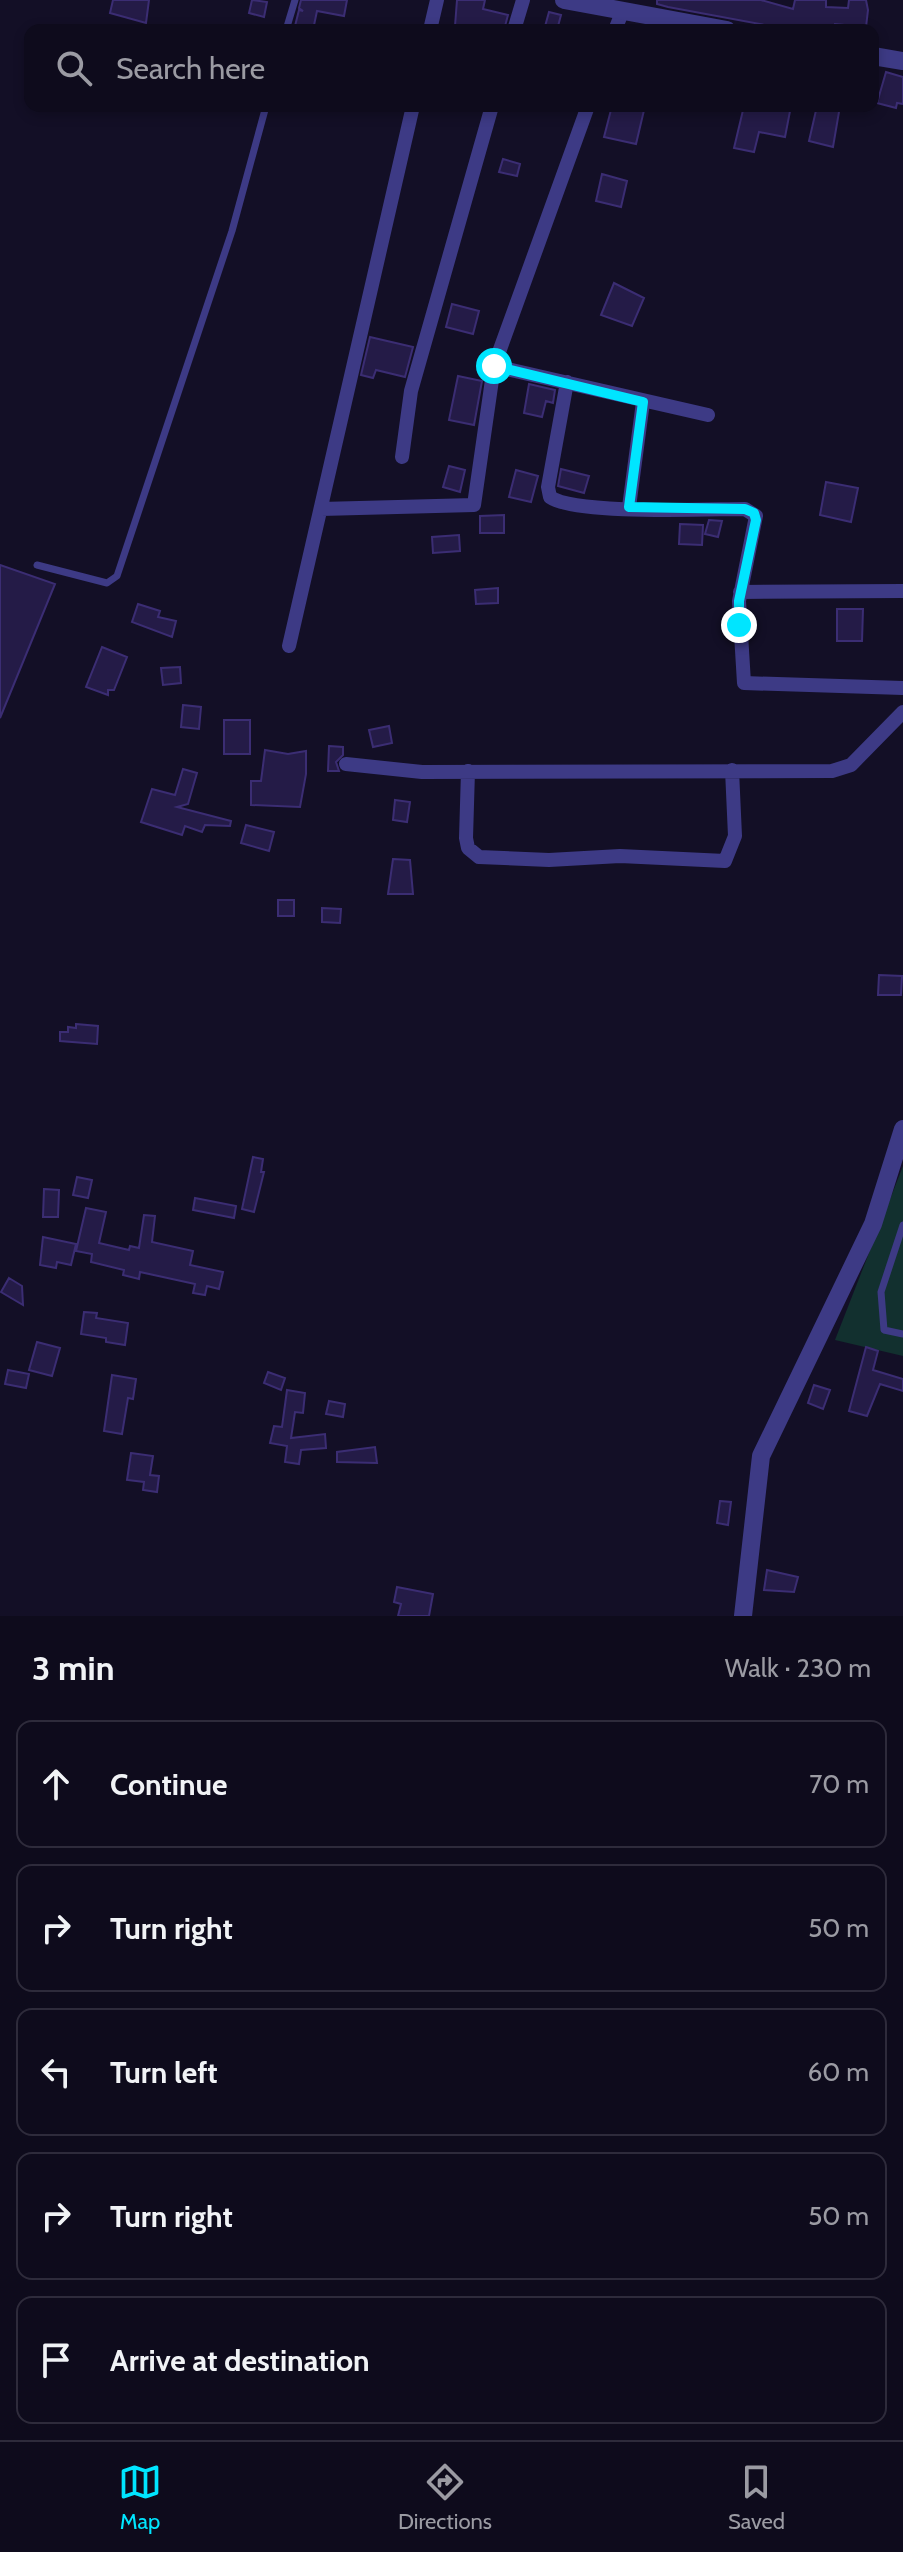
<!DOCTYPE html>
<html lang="en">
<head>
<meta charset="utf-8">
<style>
  :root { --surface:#0e0b1c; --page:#171425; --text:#f1f3f6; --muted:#9b9ba3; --line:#2e2b3b; --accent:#00e5ff }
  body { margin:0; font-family:Cabin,sans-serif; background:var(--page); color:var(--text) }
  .stop { position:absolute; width:24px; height:24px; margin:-18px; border:6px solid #00e5ff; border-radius:50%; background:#fff }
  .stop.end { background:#00e5ff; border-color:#fff; box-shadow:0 2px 8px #0008 }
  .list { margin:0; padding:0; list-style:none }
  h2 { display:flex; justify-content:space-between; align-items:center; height:104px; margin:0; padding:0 32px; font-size:34px }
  h2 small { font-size:26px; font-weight:400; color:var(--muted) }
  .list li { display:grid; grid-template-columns:52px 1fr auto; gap:24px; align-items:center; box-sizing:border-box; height:128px; margin:0 16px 16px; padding:0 16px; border:2px solid var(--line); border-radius:16px }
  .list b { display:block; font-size:30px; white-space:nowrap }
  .list em { font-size:26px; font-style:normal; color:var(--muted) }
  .icon { flex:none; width:44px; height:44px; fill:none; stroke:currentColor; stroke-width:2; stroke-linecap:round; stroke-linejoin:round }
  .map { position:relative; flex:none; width:903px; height:1616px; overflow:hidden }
  .search { position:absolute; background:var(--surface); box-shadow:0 4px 12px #0003; left:24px; right:24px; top:24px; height:88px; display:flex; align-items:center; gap:20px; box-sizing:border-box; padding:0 28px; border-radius:16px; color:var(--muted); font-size:30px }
  .sheet { height:824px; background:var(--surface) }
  nav { display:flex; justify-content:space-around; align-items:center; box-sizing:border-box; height:112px; border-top:2px solid var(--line); background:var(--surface); font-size:22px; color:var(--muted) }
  nav a { display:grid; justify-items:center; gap:4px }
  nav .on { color:var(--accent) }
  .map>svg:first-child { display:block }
  .green { fill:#12302f }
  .building { fill:#241b47; stroke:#3b2d73; stroke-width:2 }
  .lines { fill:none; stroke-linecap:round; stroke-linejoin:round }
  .service { stroke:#3d3a85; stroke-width:7 }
  .minor { stroke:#3d3a85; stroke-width:14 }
  .tertiary { stroke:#3d3a85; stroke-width:18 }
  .route { stroke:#00e5ff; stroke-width:10 }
</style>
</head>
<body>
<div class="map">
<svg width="903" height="1616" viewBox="0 0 903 1616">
  <rect width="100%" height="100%" fill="#130f26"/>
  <!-- green -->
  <path class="green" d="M903,1166v190l-68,-16z"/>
  <!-- building -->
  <path class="building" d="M113,0h36l-3,23 -36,-10z
    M252,0l15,2 -3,15 -15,-4z
    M301,0h46l-3,16 -27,-5 -4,19h-19l5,-20 4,1 -4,-3z
    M457,0h28l-2,9 25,6 -4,15 -49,-4z
    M657,0h104l32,9 2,-9h31v7l22,1 1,-8h17l2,10 -2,17 -31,-3 -1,6h-42l-124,-23 -11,-3z
    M549,12l12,3 -4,15h-13z
    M886,72l17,5v27l-6,-1 -1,5 -19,-5z
    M612,106h33l-9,38 -32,-7z
    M744,106h47l-6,31 -26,-5 -5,20 -20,-4z
    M817,106h23l-7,41 -24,-6z
    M503,159l17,5 -3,12 -18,-4z
    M602,174l25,7 -6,26 -25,-6z
    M614,283l30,15 -12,28 -31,-11z
    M452,304l27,7 -6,23 -27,-7z
    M370,337l43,10 -8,30 -29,-7 -3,8 -12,-3z
    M458,376l24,5 -8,44 -25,-5z
    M529,384l26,6 -2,13 -7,-2 -4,16 -18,-4z
    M449,466l16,4 -5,22 -17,-5z
    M561,469l28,7 -5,17 -26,-7z
    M516,470l22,6 -7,26 -22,-5z
    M826,482l32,6 -7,34 -31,-7z
    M504,515v18h-24v-17z
    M709,520l13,1 -4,16 -13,-3z
    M680,524l23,1 -1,20 -23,-1z
    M459,535l1,16 -27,2 -1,-16z
    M0,565l55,19 -55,134z
    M498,588v15l-22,1 -1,-14z
    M138,604l22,7 -2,6 18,4 -4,16 -40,-15z
    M837,609h26l-1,32h-25z
    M102,647l25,10 -13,33h-6v5l-22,-8z
    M180,667l1,16 -18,2 -2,-17z
    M183,705l18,2 -2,22 -18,-2z
    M224,720h26v34h-26z
    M389,726l3,17 -19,4 -4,-17z
    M329,746l14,1v8l-7,7 3,9h-11z
    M265,750l23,4 18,-3v23l-6,33 -49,-2v-24h10z
    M183,769l14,4 -9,31 -11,3 54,14 -1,5 -25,-1 -3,7 -17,-6 -3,9 -41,-13 11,-33 23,6z
    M395,800l15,2 -3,20 -14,-2z
    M246,825l28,7 -5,19 -28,-8z
    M393,859l17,1 3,34h-25z
    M278,900h16v16h-16z
    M322,908l19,1 -1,14 -18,-1z
    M879,975l23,1 -1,19h-23z
    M76,1024l22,2 -1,18 -37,-3v-9h8v-5l8,1z
    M253,1157l10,2 -2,13h3l-10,40 -12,-3z
    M77,1177l15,3 -4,18 -15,-3z
    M44,1189l15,1 -1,27h-15z
    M195,1198l41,8 -2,12 -41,-8z
    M86,1208l20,4 -7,31 30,7 1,-4 9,2 5,-33 11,1 -3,26 41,9 -3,14 33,7 -4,17 -12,-3 -2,9 -12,-2 2,-9 -55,-12 -1,7 -16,-4 1,-5 -33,-8 1,-8 -16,-3z
    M43,1237l33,7 -5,21 -14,-3 -1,6 -16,-3z
    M9,1278l13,8 1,19 -22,-13z
    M84,1312l13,1 -1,5 32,5 -3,22 -19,-3v-4l-25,-4z
    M37,1342l23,6 -8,28 -23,-6z
    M866,1347l12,4 -5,19 30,9v12l-23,-7 -13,32 -18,-5z
    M8,1370l21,4 -3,14 -21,-4z
    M268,1372l17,6 -4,12 -17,-7z
    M112,1375l24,4 -3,20 -5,-1 -6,36 -18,-3z
    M814,1385l16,5 -7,19 -15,-6z
    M287,1390l18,3 -2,20 -8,-1 -4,26 34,-4 1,14 -25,2 -2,14 -14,-2 2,-16 -17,-3 4,-17 8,1z
    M329,1401l16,3 -2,13 -17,-3z
    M375,1447l2,16 -40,-1v-10z
    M131,1453l22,3 -3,19 9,1 -2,16 -14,-2 1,-8 -17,-2z
    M720,1501l11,1 -3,23 -11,-2z
    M767,1570l31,7 -4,15 -30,-2z
    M397,1587l36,7 -4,22h-31l3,-12 -7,-2z"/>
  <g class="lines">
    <!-- service -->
    <path class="service" d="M286,30l9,-30
      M37,565l70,18 10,-7 115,-345 34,-125
      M903,1225l-22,67 3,38 19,4"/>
    <!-- minor -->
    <path class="minor" d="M430,30l7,-30
      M514,30l9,-30
      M615,30l8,-20
      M494,366l214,49
      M567,382l-19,105 2,10c25,18 158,12 195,12l11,7 -17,85 5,82 159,5
      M402,457l9,-66 81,-285
      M629,507l14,-105
      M321,509l153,-4 20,-139 94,-260
      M740,592l163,-1
      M289,646l124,-540
      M346,764l76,8 410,-1 19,-6 52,-53
      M468,771l-2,67 2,10 11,9 70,3 71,-4 105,5 10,-25 -3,-66"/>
    <!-- tertiary -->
    <path class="tertiary" d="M564,0l163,30
      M873,56l30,5
      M743,1616l18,-160 112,-232 30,-95"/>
  </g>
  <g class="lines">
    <!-- route -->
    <path class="route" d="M494,366l149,36 -14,105 116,2 9,4 2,7 -17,81v24"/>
  </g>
</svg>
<div class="stop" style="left:494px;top:366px"></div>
<div class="stop end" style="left:739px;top:625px"></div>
<div class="search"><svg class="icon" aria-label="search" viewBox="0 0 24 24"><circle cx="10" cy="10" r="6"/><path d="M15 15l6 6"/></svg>Search here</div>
</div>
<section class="sheet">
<h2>3 min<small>Walk · 230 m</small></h2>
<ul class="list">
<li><svg class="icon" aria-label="ahead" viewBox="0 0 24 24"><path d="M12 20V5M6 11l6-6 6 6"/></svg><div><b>Continue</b></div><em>70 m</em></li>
<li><svg class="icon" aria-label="right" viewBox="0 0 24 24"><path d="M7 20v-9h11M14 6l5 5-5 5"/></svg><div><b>Turn right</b></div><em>50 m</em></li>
<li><svg class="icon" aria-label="left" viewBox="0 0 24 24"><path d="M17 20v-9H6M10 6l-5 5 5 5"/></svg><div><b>Turn left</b></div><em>60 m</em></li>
<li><svg class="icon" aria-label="right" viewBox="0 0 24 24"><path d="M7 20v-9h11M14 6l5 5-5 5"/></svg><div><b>Turn right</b></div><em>50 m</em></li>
<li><svg class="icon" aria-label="arrive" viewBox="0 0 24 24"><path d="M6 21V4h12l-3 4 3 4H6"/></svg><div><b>Arrive at destination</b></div></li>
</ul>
</section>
<nav>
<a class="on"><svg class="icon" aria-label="map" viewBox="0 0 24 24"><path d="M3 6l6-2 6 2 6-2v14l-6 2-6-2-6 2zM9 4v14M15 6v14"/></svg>Map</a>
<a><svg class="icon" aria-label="directions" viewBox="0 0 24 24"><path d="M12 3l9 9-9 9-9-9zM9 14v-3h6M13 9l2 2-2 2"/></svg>Directions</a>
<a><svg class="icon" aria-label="saved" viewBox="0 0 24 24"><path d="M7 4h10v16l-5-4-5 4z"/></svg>Saved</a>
</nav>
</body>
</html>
